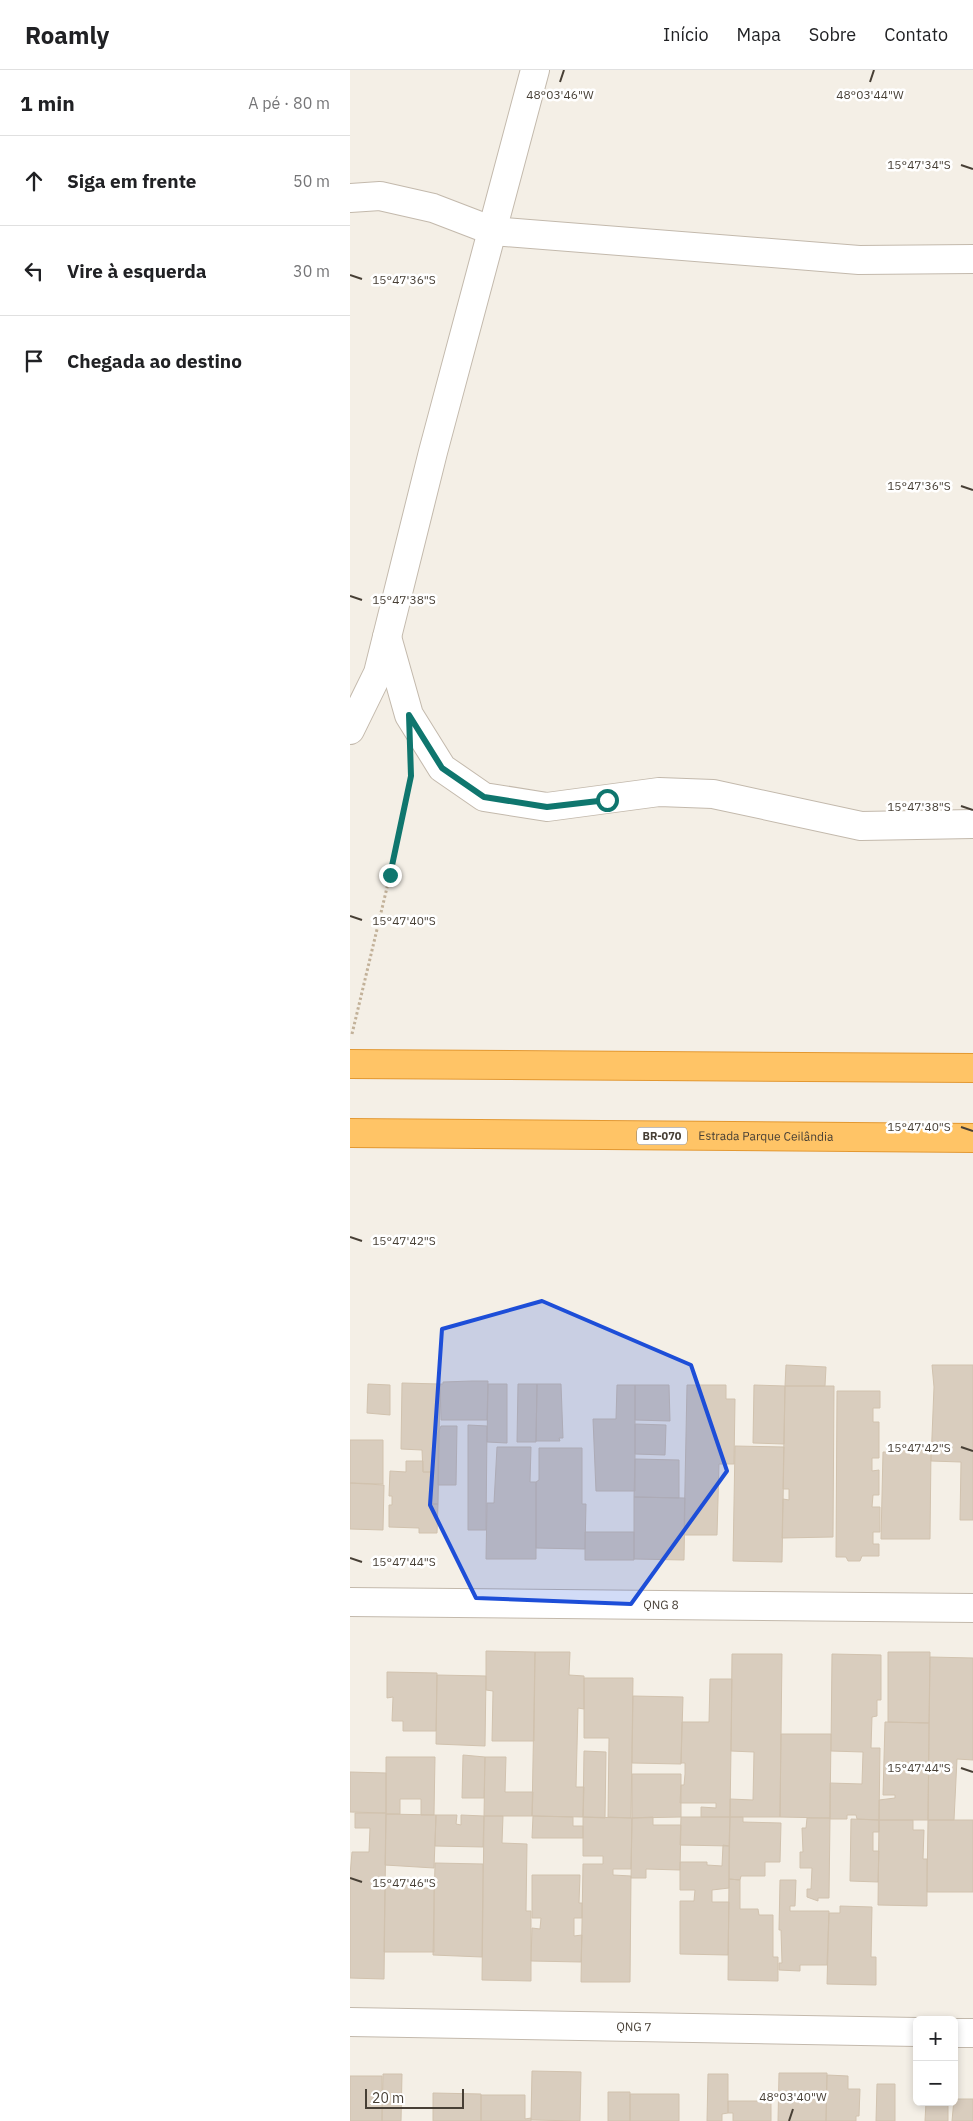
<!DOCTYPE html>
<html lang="pt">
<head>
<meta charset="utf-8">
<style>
  :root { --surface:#fff; --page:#f2f2f2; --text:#202124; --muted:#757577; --line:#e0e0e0 }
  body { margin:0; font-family:"IBM Plex Sans",sans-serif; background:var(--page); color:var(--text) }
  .controls { position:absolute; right:15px; bottom:15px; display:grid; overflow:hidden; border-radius:8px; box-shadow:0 2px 8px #0003 }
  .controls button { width:45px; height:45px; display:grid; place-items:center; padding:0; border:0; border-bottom:1px solid var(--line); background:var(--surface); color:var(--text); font:25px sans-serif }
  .scale { position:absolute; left:15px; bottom:12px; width:99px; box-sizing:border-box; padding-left:5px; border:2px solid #473f35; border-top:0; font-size:14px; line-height:18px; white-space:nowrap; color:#473f35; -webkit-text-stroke:4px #fff; paint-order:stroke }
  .stop { position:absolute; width:15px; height:15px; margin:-11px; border:4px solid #0f766e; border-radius:50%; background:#fff }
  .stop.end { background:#0f766e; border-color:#fff; box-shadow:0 1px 5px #0008 }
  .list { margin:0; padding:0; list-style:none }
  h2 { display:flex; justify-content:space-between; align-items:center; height:65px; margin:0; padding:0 20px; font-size:21px }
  h2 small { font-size:16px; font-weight:400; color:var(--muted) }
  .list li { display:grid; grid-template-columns:32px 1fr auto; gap:15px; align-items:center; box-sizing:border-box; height:90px; padding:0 20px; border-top:1px solid var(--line) }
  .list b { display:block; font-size:19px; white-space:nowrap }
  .list em { font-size:16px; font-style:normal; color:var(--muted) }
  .icon { flex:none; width:28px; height:28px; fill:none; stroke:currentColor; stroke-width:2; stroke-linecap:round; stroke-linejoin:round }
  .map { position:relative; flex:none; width:623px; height:2051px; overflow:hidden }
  header { display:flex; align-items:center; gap:30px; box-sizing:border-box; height:70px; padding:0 25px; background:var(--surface); border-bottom:1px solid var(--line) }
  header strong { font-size:24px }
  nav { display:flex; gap:28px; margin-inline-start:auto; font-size:18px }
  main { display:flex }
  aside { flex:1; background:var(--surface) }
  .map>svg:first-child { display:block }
  .building { fill:#d9cdbe; stroke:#d1c2ae }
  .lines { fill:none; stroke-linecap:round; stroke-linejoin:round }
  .minor-casing { stroke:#c3b9ac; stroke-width:30 }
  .motorway-casing { stroke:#e39831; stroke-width:30 }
  .path { stroke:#c2b199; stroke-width:3; stroke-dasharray:2.5 2.5; stroke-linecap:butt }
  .minor { stroke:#fff; stroke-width:28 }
  .motorway { stroke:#ffc466; stroke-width:28 }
  .route { stroke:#0f766e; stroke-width:6 }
  .marked { fill:#1d4ed8; fill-opacity:0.2; stroke:#1d4ed8; stroke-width:4; stroke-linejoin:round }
  .ticks { fill:none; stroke:#473f35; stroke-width:2 }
  .labels { text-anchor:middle; stroke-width:5; stroke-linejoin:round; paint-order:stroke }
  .shield { fill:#fff; stroke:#7e7972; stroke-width:1 }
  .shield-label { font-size:11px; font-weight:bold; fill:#473f35 }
  .street-label { font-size:12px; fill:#473f35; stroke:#fff }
  .ticks-label { font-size:12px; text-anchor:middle; fill:#473f35; stroke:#fff; stroke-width:5; stroke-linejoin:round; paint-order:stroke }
</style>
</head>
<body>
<header>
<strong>Roamly</strong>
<nav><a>Início</a><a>Mapa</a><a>Sobre</a><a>Contato</a></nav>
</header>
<main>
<aside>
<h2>1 min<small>A pé · 80 m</small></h2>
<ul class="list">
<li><svg class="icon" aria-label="ahead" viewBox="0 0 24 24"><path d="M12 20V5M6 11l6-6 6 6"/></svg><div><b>Siga em frente</b></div><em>50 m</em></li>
<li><svg class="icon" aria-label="left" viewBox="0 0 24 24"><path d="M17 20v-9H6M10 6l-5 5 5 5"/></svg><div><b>Vire à esquerda</b></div><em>30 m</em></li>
<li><svg class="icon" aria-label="arrive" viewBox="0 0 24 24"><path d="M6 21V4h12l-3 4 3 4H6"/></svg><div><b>Chegada ao destino</b></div></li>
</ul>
</aside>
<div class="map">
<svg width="623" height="2051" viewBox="0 0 623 2051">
  <rect width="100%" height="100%" fill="#f4efe6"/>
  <!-- building -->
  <path class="building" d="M436,1295l40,2 -1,19h-40z
    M582,1295h41v155h-13l1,-58 -30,-1 3,-74z
    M122,1311h16l-1,39h-46l-1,-36h3v-2z
    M52,1313l38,1 -2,120h-7v-32h-8l-1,-22 -21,-1z
    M18,1314l22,1v30l-23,-2z
    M138,1314h19v59l-20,-1z
    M168,1314h19l-1,58h-19z
    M187,1314h24l2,54h-4l1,3h-24z
    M267,1315h18v106h-39l-3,-72h23z
    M285,1315h34l1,36 -35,-1z
    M337,1315h39v14h9l-1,65h-15l-2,71h-33z
    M404,1315l31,1 -1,58 -31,-1z
    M435,1316h49l-1,151 -51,1 1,-39 6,1v-11h-6z
    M487,1321h43v17h-7v14h6v36h-7v13l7,-1v25h-6l-1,12h8v25h-7v12h6v12h-17l-2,5h-12l-2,-4h-10z
    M285,1354l31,1 -1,30 -30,-1z
    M118,1355l19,1 -1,104h-18z
    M91,1356h16l-1,59h-18v-52z
    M0,1370h33v44l-33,-1z
    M385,1376l49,1 -2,115 -49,-1z
    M147,1377h34l-1,35h6v77h-50l1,-56h7z
    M189,1378h43v56h4l-1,45 -49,-1v-66l3,-2z
    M537,1379l44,1 -1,89h-49l2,-87h4z
    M285,1389l44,1v38l-45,-1z
    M56,1391h17v11h8v32h7l-1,29h-18v-5l-30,-1v-22h3v-9h-3l1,-25 16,1z
    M0,1413l34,2 -1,45 -33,-1z
    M284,1427l51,1 -1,62 -50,-1z
    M235,1462h49v28h-49z
    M136,1581l49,1 -1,89h-42l1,-50 -7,-1z
    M185,1582h35l-1,23 15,1v33l-6,-1 -2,79h8l-1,30 -51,-1z
    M538,1582h42l-1,71 -41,-1z
    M382,1584h50l-2,163h-50v-18l23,1 1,-48 -23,-1z
    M482,1584l49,1v45h-4v16l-5,1 -1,31h9l-1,72 -22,-1 -1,-4h-9v4h-17v-36l32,1 1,-32 -32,-1z
    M580,1587l43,1v102l-16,-1 -3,61h-26z
    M37,1602l50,1 -1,58h-33v-10h-11l1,-24 -6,1z
    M87,1605l49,1 -1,70 -49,-2z
    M234,1608h49l-2,140 -23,-1 1,-79h-25z
    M360,1609h22l-2,138h-29v-10l15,1v-5h-36l1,-18h3l1,-11v-11h-4l1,-41h27z
    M283,1626l50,1 -2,67 -49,-1z
    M535,1652l44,1 -1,97h-49v-20l16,-2v-3h-12z
    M431,1664h50l-1,84 -50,-1z
    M234,1681l22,1 -1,66 -22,-1z
    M113,1685l22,2 -1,41h-22z
    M36,1687h49l-1,58h-13v-16h-21v15h-14z
    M135,1687h21l-1,35h28l-1,24h-48z
    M0,1702l36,1v40l-36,-1z
    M282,1704h49v43l-49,1z
    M5,1743h31l-2,166 -34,-1v-103l2,-23h17l1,-24h-15z
    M36,1744l50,1 -2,53 -49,-3z
    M86,1745h21l-1,9 5,1v-10l23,1 -1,31 -48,-1z
    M134,1746h19l-1,27 25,1 -1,67h5v70l-49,-1z
    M183,1746l40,1v9h10v12h-51z
    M233,1747l49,1 -1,51h-18v6l18,1 -1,106h-49l2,-118h20v-8h-20z
    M303,1747v8h28l-1,45 -34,-1v9h-15l1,-60z
    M331,1747h49l-1,29 -49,-1z
    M380,1747h13v5l38,1 -1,39h-15v14h-24l-1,4 -11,-1z
    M457,1748h23l-1,80h-11v3l-11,-4v-8h4l1,-21h-12v-16h3l-1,-24h4z
    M501,1749l28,1v12h-6v19h6l-1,31 -28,-1z
    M529,1750h34v10h11l-1,29h4v47l-49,-1z
    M578,1750h45v72h-46z
    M373,1775l6,1v42l-17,2v12h17l-1,53 -48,-1v-53h14l1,-11h-15v-28h27v3l15,1z
    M85,1793l48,1 -1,93 -49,-2z
    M182,1805h48l-1,28h3v15h-8v18l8,-1 -1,27 -50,-1 1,-33 8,1 1,-11h-9z
    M379,1809l11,1v29h18l1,6h14v42h5v24l-50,-1z
    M430,1810h16l-1,26h-5v5h39l-2,54h-27v6l-21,-1v-7h3l-1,-33h-2z
    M35,1815h39v3h10v64h-50z
    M490,1836l32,1 -1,50h5v28l-49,-1 2,-71h11z
    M182,2001l49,1 -1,49 -49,-1z
    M429,2003h48l-1,48h-48z
    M33,2004h19l-1,47h-19z
    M358,2004h20v39l-6,1v7h-15z
    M477,2005l21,1v13h12l-1,27h-3v5h-30z
    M0,2006h32v45h-32z
    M527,2014h18v37h-19z
    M258,2022h22v29h-22z
    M83,2023l48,1v27h-48z
    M280,2024h49v27h-49z
    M131,2025h44v24l6,-1v3h-50z
    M604,2029h19v22h-21z
    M378,2031h43v20h-38v-8h-5z
    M576,2032h22v19h-23z"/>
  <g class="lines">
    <defs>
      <g id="minor">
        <path d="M0,128l30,-2 53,12 60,23 366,29 114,-1"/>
        <path d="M37,567l22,78 33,53 42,29 63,10 112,-15 54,2 148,32 112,-2"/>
        <path d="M0,660l28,-57 55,-221 102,-382"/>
        <path id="s1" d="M0,1532l623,6"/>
        <path id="s2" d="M0,1952l567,10"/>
        <path d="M604,1963h19"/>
      </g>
      <g id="motorway">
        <path d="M0,994l623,4"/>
        <path id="s3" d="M0,1063l623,5"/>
      </g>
    </defs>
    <!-- minor casing -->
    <use href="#minor" class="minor-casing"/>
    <!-- motorway casing -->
    <use href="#motorway" class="motorway-casing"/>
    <!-- path -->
    <path class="path" d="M2,964l38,-159 21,-98"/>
    <!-- minor -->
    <use href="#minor" class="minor"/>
    <!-- motorway -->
    <use href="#motorway" class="motorway"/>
  </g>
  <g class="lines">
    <!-- route -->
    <path class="route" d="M40,805l21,-99 -2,-61 33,53 42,29 63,10 60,-7"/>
  </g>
  <!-- marked area -->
  <path class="marked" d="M192,1231l149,64 36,106 -96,133 -155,-6 -46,-93 12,-176z"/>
  <!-- ticks -->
  <path class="ticks" d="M210,12l4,-12M520,12l4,-12M611,95l12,4M0,205l12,4M611,416l12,4M0,526l12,4M611,736l12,4M0,846l12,4M611,1057l12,4M0,1167l12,4M611,1377l12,4M0,1488l12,4M611,1698l12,4M0,1808l12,4M439,2051l4,-12"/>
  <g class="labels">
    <!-- shield labels -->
    <rect class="shield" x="287" y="1057.5" width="50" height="17" rx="4"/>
    <g class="shield-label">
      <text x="312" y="1070">BR-070</text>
    </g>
    <!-- street labels -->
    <g class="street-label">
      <text dy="4" stroke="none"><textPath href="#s3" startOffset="416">Estrada Parque Ceilândia</textPath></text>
      <text dy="4" stroke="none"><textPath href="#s1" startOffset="311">QNG 8</textPath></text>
      <text dy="4" stroke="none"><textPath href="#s2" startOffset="284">QNG 7</textPath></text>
    </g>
  </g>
  <g class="ticks-label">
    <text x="210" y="29">48°03'46"W</text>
    <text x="520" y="29">48°03'44"W</text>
    <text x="569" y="99">15°47'34"S</text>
    <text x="54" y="214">15°47'36"S</text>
    <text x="569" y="420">15°47'36"S</text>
    <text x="54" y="534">15°47'38"S</text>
    <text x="569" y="741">15°47'38"S</text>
    <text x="54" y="855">15°47'40"S</text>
    <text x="569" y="1061">15°47'40"S</text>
    <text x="54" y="1175">15°47'42"S</text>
    <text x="569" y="1382">15°47'42"S</text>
    <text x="54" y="1496">15°47'44"S</text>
    <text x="569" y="1702">15°47'44"S</text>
    <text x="54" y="1817">15°47'46"S</text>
    <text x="443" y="2031">48°03'40"W</text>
  </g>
</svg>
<div class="controls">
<button>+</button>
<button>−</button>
</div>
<div class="scale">20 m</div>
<div class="stop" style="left:257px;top:730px"></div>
<div class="stop end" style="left:40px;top:805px"></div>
</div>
</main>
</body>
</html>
